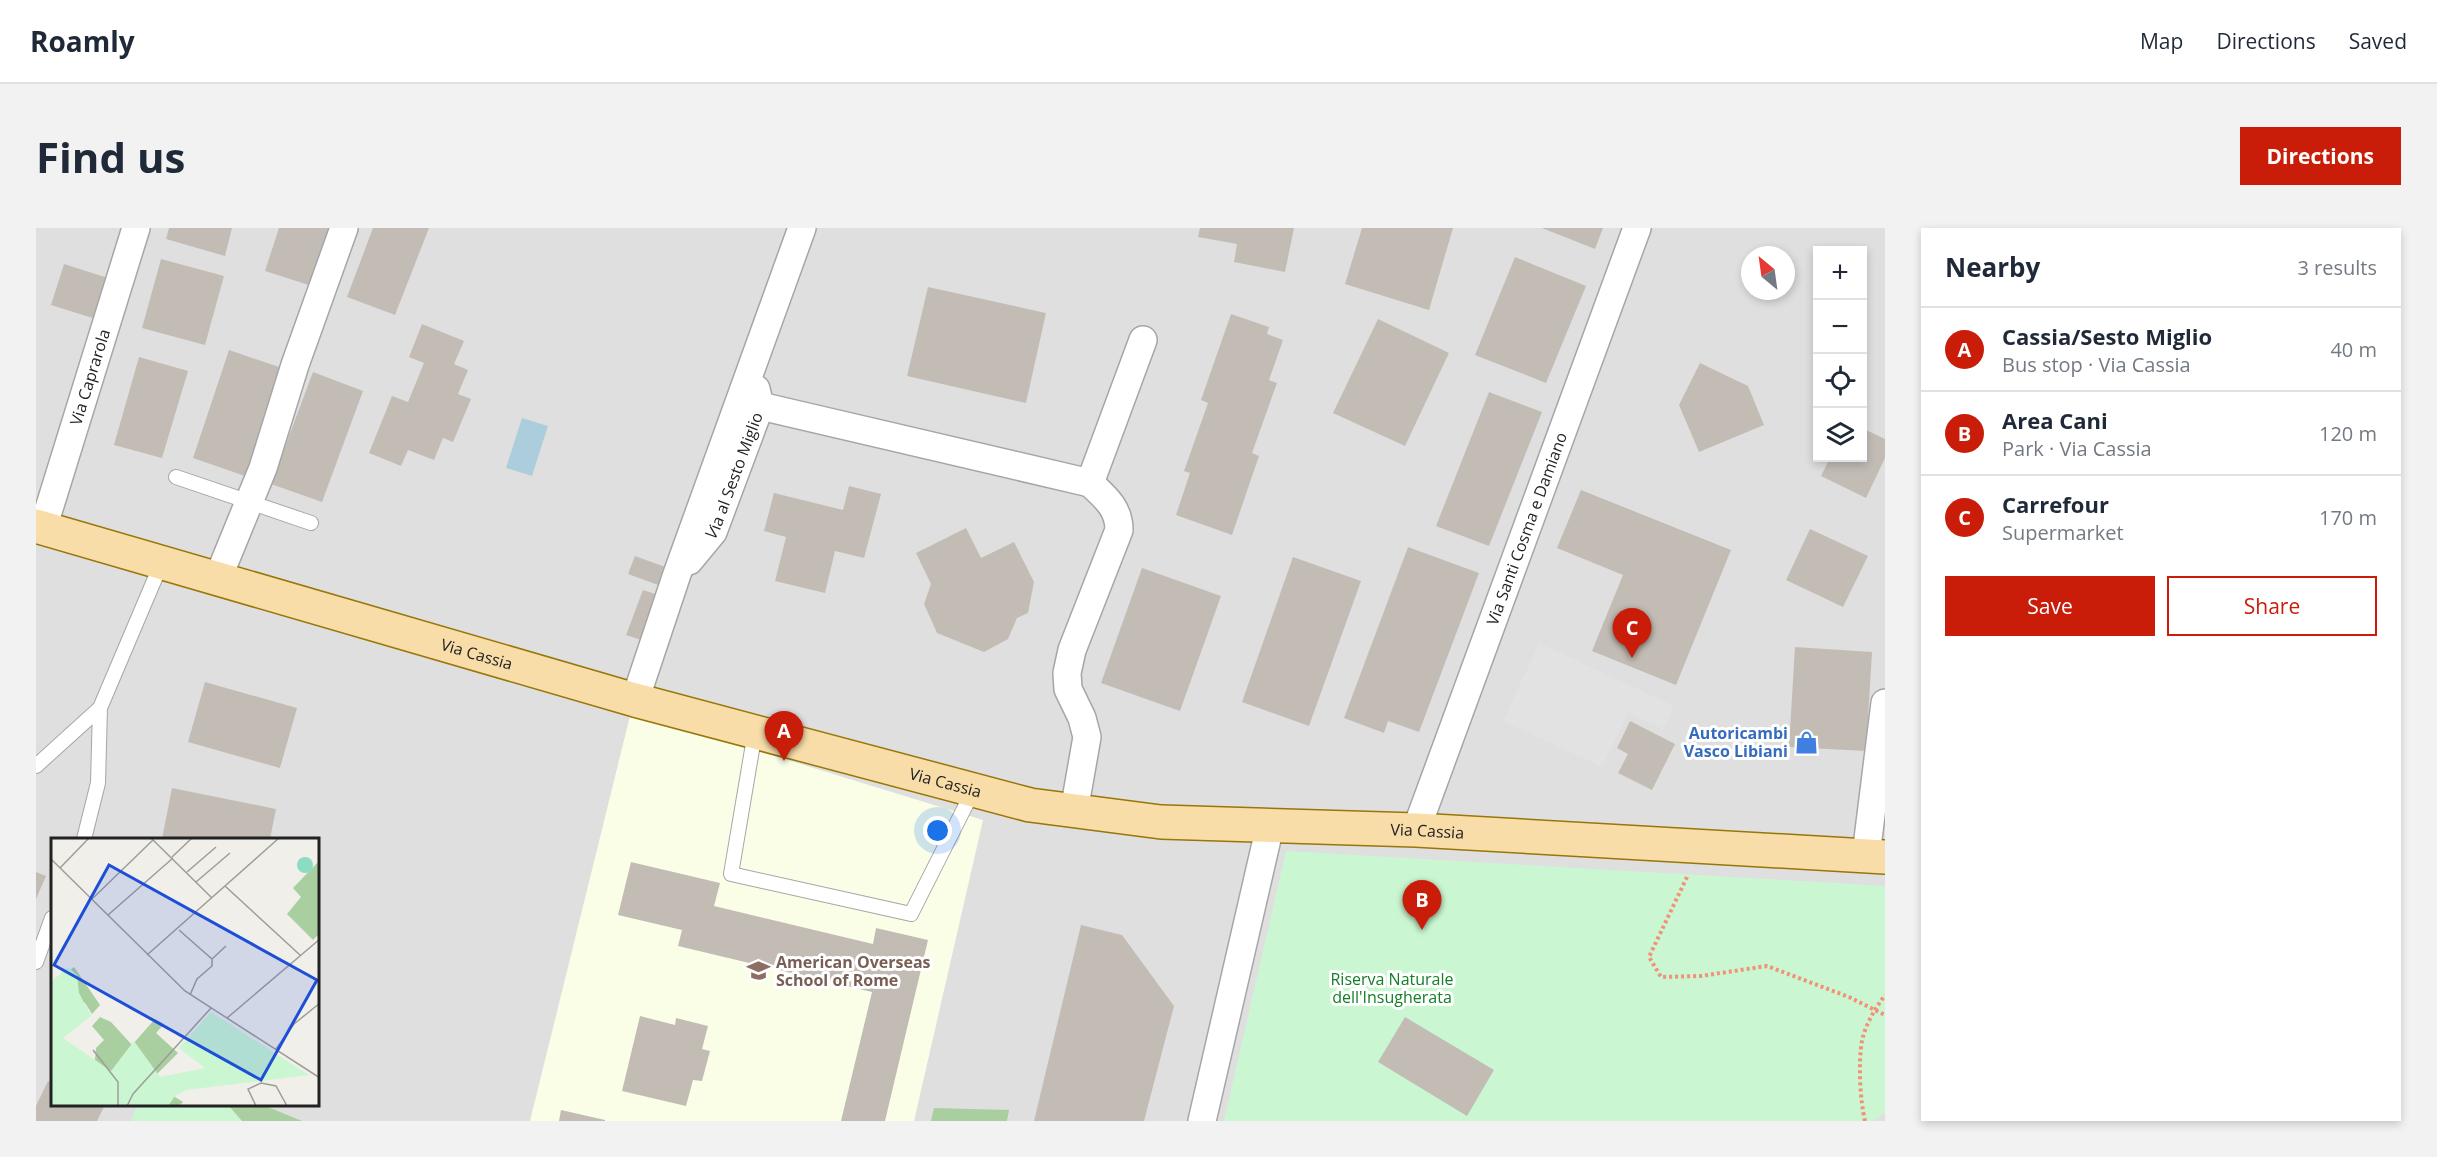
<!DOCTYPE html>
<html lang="en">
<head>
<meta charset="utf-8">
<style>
  :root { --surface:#fff; --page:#f2f2f3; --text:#1f2937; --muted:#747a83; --line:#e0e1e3; --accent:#c91d0a }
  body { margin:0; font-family:"Open Sans",sans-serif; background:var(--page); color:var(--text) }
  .controls { position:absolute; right:18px; top:18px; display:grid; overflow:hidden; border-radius:0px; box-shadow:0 3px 9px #0003 }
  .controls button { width:54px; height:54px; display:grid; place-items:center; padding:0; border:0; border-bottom:2px solid var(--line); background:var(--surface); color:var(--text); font:30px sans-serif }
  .compass { position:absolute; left:1705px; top:18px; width:54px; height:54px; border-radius:50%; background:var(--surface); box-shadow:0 3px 9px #0003; rotate:331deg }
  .you { position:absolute; left:902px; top:603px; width:21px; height:21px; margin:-15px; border:4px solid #fff; border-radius:50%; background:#1a73e8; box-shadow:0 0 0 9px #1a73e833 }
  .badge { display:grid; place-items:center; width:39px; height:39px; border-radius:50%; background:var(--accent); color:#fff; font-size:20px; font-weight:700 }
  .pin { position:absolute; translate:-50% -50px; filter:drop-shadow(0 2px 3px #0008) }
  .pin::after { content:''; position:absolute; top:32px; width:21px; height:18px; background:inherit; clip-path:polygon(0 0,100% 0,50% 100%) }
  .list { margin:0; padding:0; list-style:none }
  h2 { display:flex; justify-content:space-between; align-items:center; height:78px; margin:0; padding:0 24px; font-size:26px }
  h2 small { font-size:20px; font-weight:400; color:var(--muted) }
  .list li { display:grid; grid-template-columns:39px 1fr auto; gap:18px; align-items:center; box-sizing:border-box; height:84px; padding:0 24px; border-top:2px solid var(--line) }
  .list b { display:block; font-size:22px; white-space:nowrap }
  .list p { margin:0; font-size:20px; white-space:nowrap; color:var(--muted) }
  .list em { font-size:20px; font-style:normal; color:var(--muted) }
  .actions { display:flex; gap:12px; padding:18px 24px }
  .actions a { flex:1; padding:14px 0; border:2px solid var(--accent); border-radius:0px; text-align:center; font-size:21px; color:var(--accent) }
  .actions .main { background:var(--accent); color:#fff }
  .icon { flex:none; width:33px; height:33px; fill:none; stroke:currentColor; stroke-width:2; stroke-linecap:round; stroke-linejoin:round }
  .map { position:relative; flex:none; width:1849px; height:893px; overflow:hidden; border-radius:0px }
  header { display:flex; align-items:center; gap:36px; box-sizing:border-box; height:84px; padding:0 30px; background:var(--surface); border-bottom:2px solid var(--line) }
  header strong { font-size:28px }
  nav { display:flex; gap:33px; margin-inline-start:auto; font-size:21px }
  .intro { display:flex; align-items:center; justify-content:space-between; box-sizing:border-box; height:144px; padding:0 36px }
  h1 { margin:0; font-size:42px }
  .button { padding:15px 27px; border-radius:0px; background:var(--accent); color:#fff; font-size:21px; font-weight:700 }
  main { display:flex; gap:36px; padding:0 36px }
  aside { flex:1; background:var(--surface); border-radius:0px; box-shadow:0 3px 9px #0003 }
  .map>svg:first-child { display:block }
  .residential { fill:#e0dfdf; fill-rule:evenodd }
  .education { fill:#fbfee6 }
  .forest { fill:#a9cea0 }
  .park { fill:#caf7d2 }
  .parking { fill:#e2e2e2 }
  .water { fill:#accddc }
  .building { fill:#c2bcb5 }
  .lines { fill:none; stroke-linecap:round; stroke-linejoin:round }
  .service-casing { stroke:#a6a6a6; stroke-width:16 }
  .minor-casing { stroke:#a6a6a6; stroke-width:30 }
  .primary-casing { stroke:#987608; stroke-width:36 }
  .path { stroke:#f39078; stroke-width:4; stroke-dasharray:3 3; stroke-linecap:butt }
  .service { stroke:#fff; stroke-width:14 }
  .minor { stroke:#fff; stroke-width:27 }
  .primary { stroke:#f8dda8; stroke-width:33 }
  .labels { text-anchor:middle; stroke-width:6; stroke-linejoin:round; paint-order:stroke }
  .street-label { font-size:16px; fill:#222; stroke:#fff }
  .shop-label { font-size:16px; font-weight:bold; fill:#366cbe; stroke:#fff; text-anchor:end }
  .education-label { font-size:16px; font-weight:bold; fill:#785e54; stroke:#fff; text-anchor:start }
  .park-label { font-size:16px; fill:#127e25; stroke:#fff }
  .inset-road { fill:none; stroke:#9e9d99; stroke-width:1.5 }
  .view { fill:#1d4ed8; fill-opacity:0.15; stroke:#1d4ed8; stroke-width:3 }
  .inset-edge { fill:none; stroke:#222; stroke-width:3 }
</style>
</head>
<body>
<header>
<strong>Roamly</strong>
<nav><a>Map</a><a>Directions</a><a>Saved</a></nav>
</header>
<div class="intro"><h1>Find us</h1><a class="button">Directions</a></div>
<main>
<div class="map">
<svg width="1849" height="893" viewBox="0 0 1849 893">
  <rect width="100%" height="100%" fill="#f1efe9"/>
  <!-- residential -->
  <path class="residential" d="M0,0h1849v893h-1849zM1782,22h44v208h-44zM1714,27h36v36h-36zM16,611h266v265h-266z"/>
  <!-- education -->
  <path class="education" d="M595,484l352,108 -69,301h-384z"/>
  <!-- forest -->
  <path class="forest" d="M126,876l101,1 39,16h-147z
    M898,880l75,2 -2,11h-76z"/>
  <!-- park -->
  <path class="park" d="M1250,623l599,35v227l-12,8h-649z
    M101,876l91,1 14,16h-111z"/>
  <!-- parking -->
  <path class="parking" d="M1503,415l135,63 -11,23 -35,-16 -26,54 -99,-46z"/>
  <!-- water -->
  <path class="water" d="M486,190l26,8 -16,50 -26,-8z"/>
  <!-- building -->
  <path class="building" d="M133,0h63l-7,28 -59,-17z
    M243,0h59l-20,60 -53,-17z
    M337,0h56l-34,87 -48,-18z
    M1164,0h94l-9,44 -51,-10 3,-18 -39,-7z
    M1326,0h91l-24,82 -84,-26z
    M1506,0h61l-8,21z
    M1479,29l71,29 -40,97 -71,-28z
    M125,31l63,17 -19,69 -63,-17z
    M28,36l47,15 -12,41 -48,-15z
    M892,59l118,26 -20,90 -119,-27z
    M1195,86l38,13 -2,7 16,6 -14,40 8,3 -25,70 7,3 -27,79 -56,-20 14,-42 -6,-2 24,-68 -7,-3z
    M1342,91l71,34 -44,93 -72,-33z
    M386,96l42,17 -10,23 14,6 -10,24 13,5 -18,43 -10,-4 -9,22 -26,-10 -7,16 -32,-13 23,-57 16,6 16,-39 -15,-6z
    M193,122l53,18 -37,108 -52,-18z
    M103,129l49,14 -26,87 -48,-13z
    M1664,135l48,23 16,39 -65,27 -20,-47z
    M277,144l50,19 -41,111 -51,-18z
    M1453,164l53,20 -53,134 -53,-20z
    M1826,200l23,11v19l-19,40 -45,-22 9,-18h32z
    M813,258l32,8 -17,64 -29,-7 -10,42 -50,-12 11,-44 -22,-6 10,-38 69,17z
    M1545,262l150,60 -55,135 -84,-34 31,-76 -66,-27z
    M930,300l15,30 33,-16 20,40 -6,31 -11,5 -9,21 -24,13 -47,-19 -13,-29 7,-20 -15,-31z
    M1774,301l58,27 -25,51 -57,-27z
    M1372,319l71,26 -60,159 -31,-11 -4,12 -40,-15z
    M599,328l33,12 -7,18 -33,-12z
    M1257,329l68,24 -52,145 -67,-24z
    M1106,340l79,28 -41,115 -79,-28z
    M607,362l18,6 -17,45 -18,-6z
    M1759,419l77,5 -6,99 -77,-4z
    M169,454l92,26 -17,60 -92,-26z
    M1594,493l45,23 -23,46 -34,-17 10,-19 -11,-6z
    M136,560l104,21 -6,30h-108z
    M595,634l89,21 -6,23 159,38 3,-16 52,12 -43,181h-44l31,-129 -194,-46 4,-16 -64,-15z
    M0,644l10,4 -10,23z
    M1045,697l41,10 52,71 -30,115h-110z
    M604,788l35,9 1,-7 32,8 -6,23 8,2 -8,30 -9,-1 -7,26 -64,-15z
    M1369,789l89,53 -27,46 -89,-54z
    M12,853l4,2v21h47l5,3 -7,14h-61v-15z
    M525,882l44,10v1h-46z"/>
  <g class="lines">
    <defs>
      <path id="service" d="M140,249l135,46
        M719,504l-24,142 180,40 62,-123
        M0,538l64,-58 62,-146
        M48,611l14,-56 2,-75
        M0,734l16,-44"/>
      <g id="minor">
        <path d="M724,178l330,77 53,-143"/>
        <path id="s1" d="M7,300l93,-300"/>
        <path id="s2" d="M653,333l24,-29 47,-126 -4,-17"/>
        <path d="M182,350l45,-110 32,-103 49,-137"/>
        <path d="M599,472l42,-126 125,-346"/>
        <path d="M1038,583l13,-74 -5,-19 -14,-29 -1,-16 5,-23 47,-120c0,-22 -14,-33 -29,-47"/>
        <path id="s3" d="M1380,602l221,-602"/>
        <path d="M1830,627l19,-152"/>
        <path d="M1166,893l68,-295"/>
      </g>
      <g id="primary">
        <path id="s4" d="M0,298l599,174 395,105 131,17 255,8 469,27"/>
      </g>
    </defs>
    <!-- service casing -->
    <use href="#service" class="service-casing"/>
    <!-- minor casing -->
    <use href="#minor" class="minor-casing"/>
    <!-- primary casing -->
    <use href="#primary" class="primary-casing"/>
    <!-- path -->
    <path class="path" d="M1651,649l-38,80 12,20 40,-1 66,-10 82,31 36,18
      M1829,893c-5,-21 -7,-58 -3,-80 3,-16 13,-32 23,-46"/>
    <!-- service -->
    <use href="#service" class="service"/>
    <!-- minor -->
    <use href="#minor" class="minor"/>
    <!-- primary -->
    <use href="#primary" class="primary"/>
  </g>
  <!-- icons -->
  <defs>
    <symbol id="shop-bare" viewBox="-9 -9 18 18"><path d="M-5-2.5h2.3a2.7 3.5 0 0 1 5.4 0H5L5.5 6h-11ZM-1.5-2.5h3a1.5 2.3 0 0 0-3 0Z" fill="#3f7fe0" stroke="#fff" stroke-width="2.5" paint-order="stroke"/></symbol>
    <symbol id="school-bare" viewBox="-9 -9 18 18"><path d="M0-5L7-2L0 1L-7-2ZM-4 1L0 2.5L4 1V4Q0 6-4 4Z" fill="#8d6e63" stroke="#fff" stroke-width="2.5" paint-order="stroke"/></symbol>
  </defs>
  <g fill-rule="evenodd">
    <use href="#shop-bare" x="1754" y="498" width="33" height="33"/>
    <use href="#school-bare" x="706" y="726" width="33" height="33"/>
  </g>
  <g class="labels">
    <!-- street labels -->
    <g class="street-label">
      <text dy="6" stroke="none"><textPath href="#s1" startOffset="158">Via Caprarola</textPath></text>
      <text dy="6" stroke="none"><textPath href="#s2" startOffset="98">Via al Sesto Miglio</textPath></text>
      <text dy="6" stroke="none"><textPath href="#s3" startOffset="321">Via Santi Cosma e Damiano</textPath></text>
      <text dy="6" stroke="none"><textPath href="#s4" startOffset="459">Via Cassia</textPath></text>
      <text dy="6" stroke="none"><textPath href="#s4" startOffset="945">Via Cassia</textPath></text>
      <text dy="6" stroke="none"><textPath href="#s4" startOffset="1431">Via Cassia</textPath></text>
    </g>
    <!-- shop labels -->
    <g class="shop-label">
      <text x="1752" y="511">Autoricambi<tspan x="1752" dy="18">Vasco Libiani</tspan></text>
    </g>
    <!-- education labels -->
    <g class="education-label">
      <text x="740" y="740">American Overseas<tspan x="740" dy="18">School of Rome</tspan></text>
    </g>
    <!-- park labels -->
    <g class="park-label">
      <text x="1356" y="757">Riserva Naturale<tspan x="1356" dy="18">dell'Insugherata</tspan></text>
    </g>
  </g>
  <!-- overview -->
  <g transform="translate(15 610)">
    <rect width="268" height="268" fill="#f1efe9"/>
    <path d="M267,24l1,72 -6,6 -26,-26 14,-17 -8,-9zM23,129l26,38 -8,9 -7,-11 -18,-4 -16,-14zM49,179l11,5 21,23 23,-26 9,5 -8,9 22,20 -28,28 33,21 -4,4h-60l-2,-20 -22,-26 1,-12 8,-8 -12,-14z" fill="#a9cea0"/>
    <path d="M17,129l9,8 2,18 12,23 -28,22 48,33 23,-30 26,36 45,-9 -26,-20 32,-36 98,63 -123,15 -11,6 -7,10h-117v-124z" fill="#caf7d2"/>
    <path d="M246 27a8 8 0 1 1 16 0a8 8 0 1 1-16 0Z" fill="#8cdcc4"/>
    <path class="inset-road" d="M100,0l61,60M121,19l20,-19M0,21l134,132 135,87M9,30l29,-30M136,34l29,-25M145,44l34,-29M174,48l75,69M41,61l61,-59M57,77l65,-57M128,92l33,29 14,-13M96,117l132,-117M139,157l7,-16 15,-13v-7M176,180l93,-79M225,211l18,-25 26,-21M42,212l25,32v24M76,268l6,-12 78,-86M205,268l-8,-17 13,-6 15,3 11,20"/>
    <path class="view" d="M58,27l208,115 -56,100 -207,-115z"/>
    <rect width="268" height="268" class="inset-edge"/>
  </g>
</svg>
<div class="controls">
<button>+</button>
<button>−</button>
<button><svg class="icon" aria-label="locate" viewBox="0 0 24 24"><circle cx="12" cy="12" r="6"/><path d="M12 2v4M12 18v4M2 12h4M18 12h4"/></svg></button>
<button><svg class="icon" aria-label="layers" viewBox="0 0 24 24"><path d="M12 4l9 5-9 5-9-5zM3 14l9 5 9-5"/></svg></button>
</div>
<svg class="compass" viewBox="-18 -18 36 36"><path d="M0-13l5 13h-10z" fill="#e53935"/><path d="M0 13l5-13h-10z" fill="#747a83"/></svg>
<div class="you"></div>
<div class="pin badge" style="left:748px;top:533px">A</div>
<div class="pin badge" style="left:1386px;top:702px">B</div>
<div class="pin badge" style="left:1596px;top:430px">C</div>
</div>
<aside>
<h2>Nearby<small>3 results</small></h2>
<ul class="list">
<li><span class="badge">A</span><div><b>Cassia/Sesto Miglio</b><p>Bus stop · Via Cassia</p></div><em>40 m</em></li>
<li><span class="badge">B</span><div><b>Area Cani</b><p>Park · Via Cassia</p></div><em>120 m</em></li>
<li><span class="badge">C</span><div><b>Carrefour</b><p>Supermarket</p></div><em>170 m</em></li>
</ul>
<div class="actions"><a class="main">Save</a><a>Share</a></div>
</aside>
</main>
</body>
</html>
